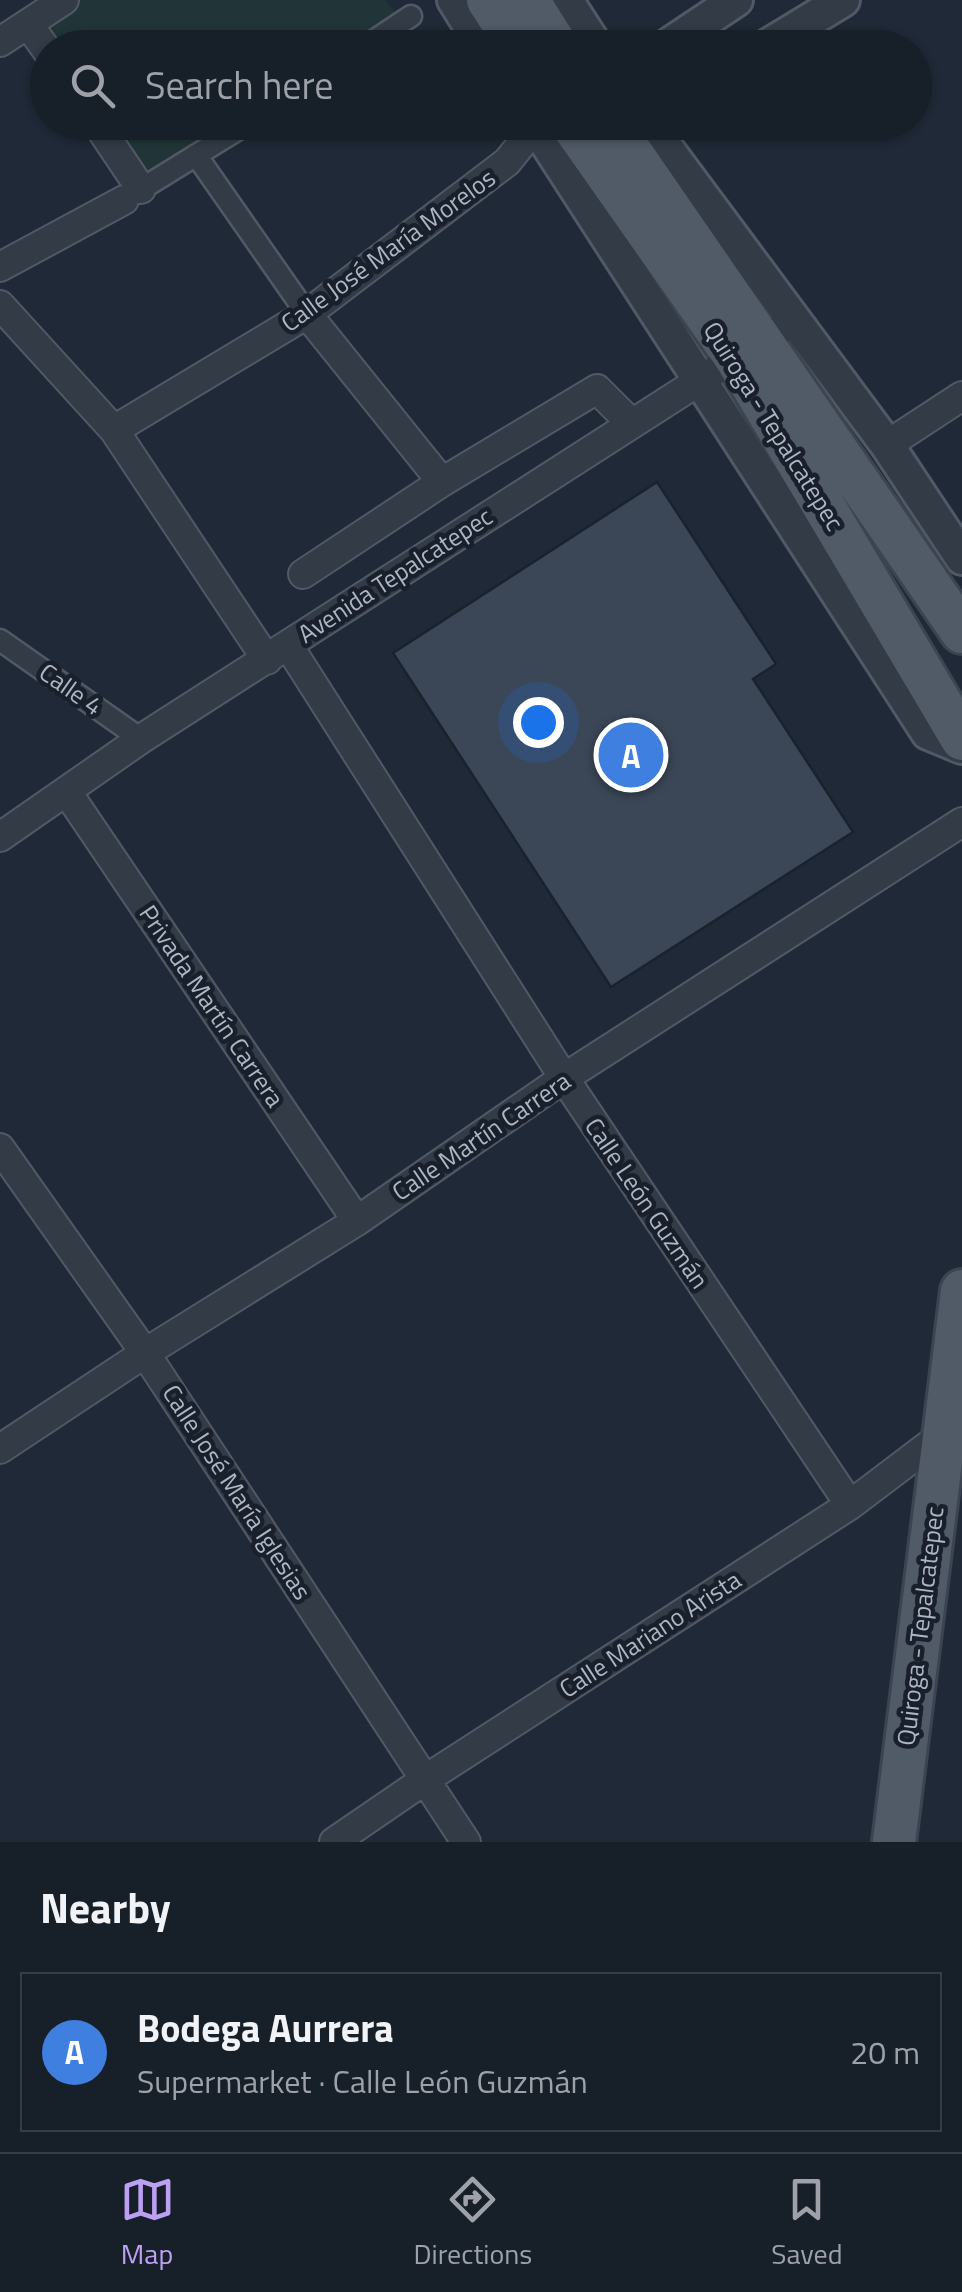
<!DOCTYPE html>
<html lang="en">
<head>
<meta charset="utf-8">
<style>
  :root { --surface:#171f29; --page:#202731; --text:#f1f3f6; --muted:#9ea2a8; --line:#363d46; --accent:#bca0f2 }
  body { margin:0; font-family:"Titillium Web",sans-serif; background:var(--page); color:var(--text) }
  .you { position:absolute; left:538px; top:722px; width:35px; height:35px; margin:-25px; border:8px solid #fff; border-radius:50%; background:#1a73e8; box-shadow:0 0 0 15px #1a73e833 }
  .badge { display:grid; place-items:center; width:65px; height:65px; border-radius:50%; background:var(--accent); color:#fff; font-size:32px; font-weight:700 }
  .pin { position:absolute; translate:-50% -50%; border:5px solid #fff; box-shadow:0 2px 10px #0006 }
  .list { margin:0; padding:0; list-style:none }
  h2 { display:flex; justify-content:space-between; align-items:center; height:130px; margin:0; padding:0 40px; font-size:42px }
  h2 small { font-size:32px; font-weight:400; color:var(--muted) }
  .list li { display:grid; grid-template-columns:65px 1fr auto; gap:30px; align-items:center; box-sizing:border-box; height:160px; margin:0 20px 20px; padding:0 20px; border:2px solid var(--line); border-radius:0px }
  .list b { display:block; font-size:38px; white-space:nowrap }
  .list p { margin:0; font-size:32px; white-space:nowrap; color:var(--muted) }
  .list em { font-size:32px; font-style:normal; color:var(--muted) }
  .icon { flex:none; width:55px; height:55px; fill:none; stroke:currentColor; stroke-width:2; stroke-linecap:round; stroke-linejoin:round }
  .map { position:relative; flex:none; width:962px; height:1842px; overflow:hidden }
  .search { position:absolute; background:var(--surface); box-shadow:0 2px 8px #0004; left:30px; right:30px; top:30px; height:110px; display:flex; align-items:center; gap:25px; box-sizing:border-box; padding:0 35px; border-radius:55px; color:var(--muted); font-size:38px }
  .sheet { height:310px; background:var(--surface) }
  nav { display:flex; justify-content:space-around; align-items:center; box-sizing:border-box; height:140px; border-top:2px solid var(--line); background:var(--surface); font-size:28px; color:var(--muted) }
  nav a { display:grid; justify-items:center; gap:5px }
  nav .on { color:var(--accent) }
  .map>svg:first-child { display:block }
  .green { fill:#213538 }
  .building { fill:#3b4757; stroke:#1a222e; stroke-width:2.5 }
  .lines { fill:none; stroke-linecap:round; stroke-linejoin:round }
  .pedestrian-casing { stroke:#505965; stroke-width:25 }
  .minor-casing { stroke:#505965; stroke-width:32 }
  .tertiary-casing { stroke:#505965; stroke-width:38 }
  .primary-casing { stroke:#3c4451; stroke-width:48 }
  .pedestrian { stroke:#333b47; stroke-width:20 }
  .minor { stroke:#333b47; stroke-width:28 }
  .tertiary { stroke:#333b47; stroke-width:32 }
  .primary { stroke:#515a67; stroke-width:42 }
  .labels { text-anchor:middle; stroke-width:9; stroke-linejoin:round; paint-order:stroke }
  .street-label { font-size:25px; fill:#adb6c4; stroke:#19202c }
</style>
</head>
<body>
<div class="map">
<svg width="962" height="1842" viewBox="0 0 962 1842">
  <rect width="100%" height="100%" fill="#1f2937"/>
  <!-- green -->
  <path class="green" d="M68,0h317l15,17 -44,31 -308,-1 -17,-23z
    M100,123h143l-100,62z"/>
  <!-- building -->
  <path class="building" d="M657,482l119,182 -23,15 100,153 -242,155 -218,-334z"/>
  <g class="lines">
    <defs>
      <path id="pedestrian" d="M363,48l48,-32
        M196,155l111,159
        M130,196l120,-74
        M0,640l141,99"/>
      <path id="minor" d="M28,24l20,28
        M0,42l64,-42
        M96,122l45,67
        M0,267l124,-67
        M0,305l114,125 153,230
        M307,314l135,168
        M114,430l193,-116 200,-152 29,-36
        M887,445l75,-49
        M303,574l139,-92 155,-93 34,34
        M288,645l276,433 286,427
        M67,792l290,429
        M0,837l141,-98 653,-419
        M0,1148l145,205 321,489
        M0,1449l145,-96 212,-132 207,-143 398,-256
        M334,1842l92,-63 424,-274 99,-75"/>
      <path id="tertiary" d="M454,0l30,48
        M566,0l31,48
        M664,48l72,-48
        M764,48l79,-48
        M533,122l395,611 34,14
        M647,122l240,323 75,113"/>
      <path id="primary" d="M488,0l31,48
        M528,0l30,48
        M570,122l166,236 226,381
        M610,122l352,510
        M894,1842l68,-551"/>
    </defs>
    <!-- pedestrian casing -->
    <use href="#pedestrian" class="pedestrian-casing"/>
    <!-- minor casing -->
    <use href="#minor" class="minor-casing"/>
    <!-- tertiary casing -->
    <use href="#tertiary" class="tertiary-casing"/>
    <!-- primary casing -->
    <use href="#primary" class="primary-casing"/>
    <!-- pedestrian -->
    <use href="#pedestrian" class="pedestrian"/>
    <!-- minor -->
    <use href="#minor" class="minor"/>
    <!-- tertiary -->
    <use href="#tertiary" class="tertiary"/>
    <!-- primary -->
    <use href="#primary" class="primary"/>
  </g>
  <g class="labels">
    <!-- street labels -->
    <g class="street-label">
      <text transform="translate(388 250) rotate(-36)" y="9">Calle José María Morelos</text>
      <text transform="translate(774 426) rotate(58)" y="9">Quiroga - Tepalcatepec</text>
      <text transform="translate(395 575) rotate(-33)" y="9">Avenida Tepalcatepec</text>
      <text transform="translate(71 689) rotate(35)" y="9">Calle 4</text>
      <text transform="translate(212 1006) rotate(56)" y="9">Privada Martín Carrera</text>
      <text transform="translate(481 1136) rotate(-34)" y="9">Calle Martín Carrera</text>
      <text transform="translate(647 1203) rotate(56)" y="9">Calle León Guzmán</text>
      <text transform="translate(237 1492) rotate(57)" y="9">Calle José María Iglesias</text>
      <text transform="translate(920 1626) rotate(-83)" y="9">Quiroga - Tepalcatepec</text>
      <text transform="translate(650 1634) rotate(-33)" y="9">Calle Mariano Arista</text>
    </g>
  </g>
</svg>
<div class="you"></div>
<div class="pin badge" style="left:631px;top:755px;background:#3f7fe0">A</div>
<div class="search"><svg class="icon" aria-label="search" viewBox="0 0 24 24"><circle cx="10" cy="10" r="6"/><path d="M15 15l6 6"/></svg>Search here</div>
</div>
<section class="sheet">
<h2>Nearby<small></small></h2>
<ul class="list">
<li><span class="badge" style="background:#3f7fe0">A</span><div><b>Bodega Aurrera</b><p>Supermarket · Calle León Guzmán</p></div><em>20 m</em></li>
</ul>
</section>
<nav>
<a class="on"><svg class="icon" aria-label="map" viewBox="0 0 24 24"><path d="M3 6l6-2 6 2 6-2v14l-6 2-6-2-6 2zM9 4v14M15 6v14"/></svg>Map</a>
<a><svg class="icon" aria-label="directions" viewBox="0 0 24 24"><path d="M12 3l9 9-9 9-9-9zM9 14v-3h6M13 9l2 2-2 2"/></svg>Directions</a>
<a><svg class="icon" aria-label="saved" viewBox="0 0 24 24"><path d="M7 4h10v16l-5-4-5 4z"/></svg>Saved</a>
</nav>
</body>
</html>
